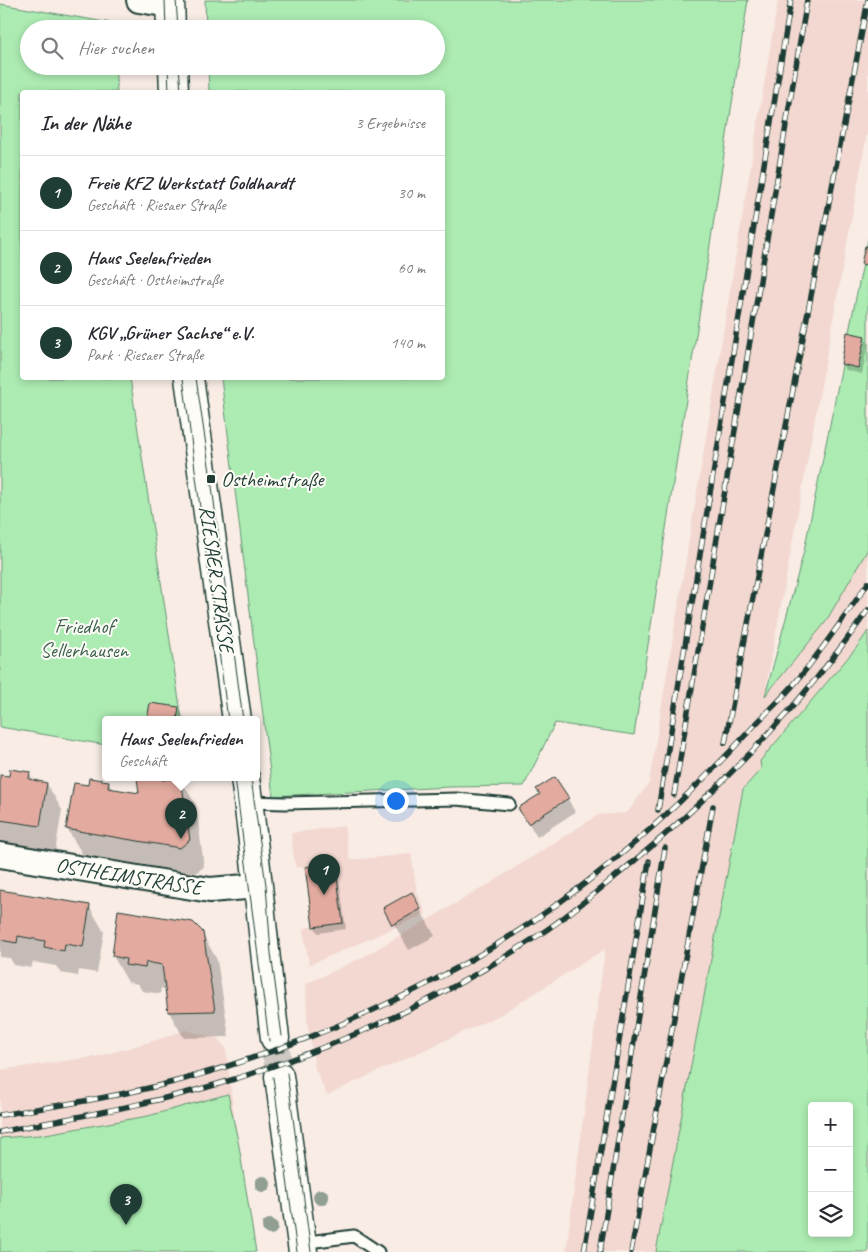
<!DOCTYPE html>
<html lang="de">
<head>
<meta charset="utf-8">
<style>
  :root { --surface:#fff; --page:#f7f7f7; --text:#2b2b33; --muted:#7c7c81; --line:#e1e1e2; --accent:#1f3d34 }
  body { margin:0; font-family:Caveat,sans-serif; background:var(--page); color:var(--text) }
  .controls { position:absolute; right:15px; bottom:15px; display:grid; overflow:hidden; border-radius:5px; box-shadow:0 2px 8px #0003 }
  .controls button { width:45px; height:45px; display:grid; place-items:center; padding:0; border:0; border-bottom:1px solid var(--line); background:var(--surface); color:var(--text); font:25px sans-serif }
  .you { position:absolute; left:395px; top:800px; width:18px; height:18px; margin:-12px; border:4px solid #fff; border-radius:50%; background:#1a73e8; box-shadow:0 0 0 8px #1a73e833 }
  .badge { display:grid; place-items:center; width:32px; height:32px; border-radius:50%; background:var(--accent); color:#fff; font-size:16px; font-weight:700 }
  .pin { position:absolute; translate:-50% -41px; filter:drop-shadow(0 1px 2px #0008) }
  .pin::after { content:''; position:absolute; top:26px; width:18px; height:15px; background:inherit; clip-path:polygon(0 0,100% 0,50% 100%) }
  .popup { position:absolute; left:102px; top:716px; width:158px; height:65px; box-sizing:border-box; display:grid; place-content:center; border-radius:5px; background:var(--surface); filter:drop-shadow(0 1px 4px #0005); font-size:16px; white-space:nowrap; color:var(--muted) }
  .popup b { font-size:19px; color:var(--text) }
  .popup::after { content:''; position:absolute; left:50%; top:100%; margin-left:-10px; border:10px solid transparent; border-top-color:var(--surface) }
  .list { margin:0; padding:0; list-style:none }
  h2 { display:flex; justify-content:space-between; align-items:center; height:65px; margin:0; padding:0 20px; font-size:21px }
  h2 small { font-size:16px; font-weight:400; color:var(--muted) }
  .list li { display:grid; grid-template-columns:32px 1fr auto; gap:15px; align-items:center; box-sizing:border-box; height:75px; padding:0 20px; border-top:1px solid var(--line) }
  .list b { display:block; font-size:19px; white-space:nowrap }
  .list p { margin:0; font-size:16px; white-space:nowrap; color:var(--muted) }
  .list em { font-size:16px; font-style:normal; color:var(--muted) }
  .icon { flex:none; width:28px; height:28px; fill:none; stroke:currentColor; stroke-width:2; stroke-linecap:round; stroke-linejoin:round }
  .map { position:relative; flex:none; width:868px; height:1252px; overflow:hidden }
  .search { position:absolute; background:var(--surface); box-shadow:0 2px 8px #0003; left:20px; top:20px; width:425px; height:55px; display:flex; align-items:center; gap:12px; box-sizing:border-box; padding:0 18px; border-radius:28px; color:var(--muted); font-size:19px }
  .panel { position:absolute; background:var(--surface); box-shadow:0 2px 8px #0003; left:20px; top:90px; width:425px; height:290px; border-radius:5px }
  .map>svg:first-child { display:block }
  .built { fill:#f2d8d0 }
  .green { fill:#acebb2; stroke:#669473; fill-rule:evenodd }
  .shadow { fill:#0003 }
  .building { fill:#e3aa9f; stroke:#1f3d34 }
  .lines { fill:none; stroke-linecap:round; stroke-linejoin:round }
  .secondary-tunnel { stroke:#cdc9c2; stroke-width:28; stroke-dasharray:28 14; stroke-linecap:butt }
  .service-casing { stroke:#1f3d34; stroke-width:15 }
  .minor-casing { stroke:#1f3d34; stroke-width:28 }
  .secondary-casing { stroke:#1f3d34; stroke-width:31 }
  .service { stroke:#fdfcf7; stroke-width:11 }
  .minor { stroke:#fdfcf7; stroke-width:24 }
  .secondary { stroke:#fdfcf7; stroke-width:28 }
  .tram { stroke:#1f3d34; stroke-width:1 }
  .rail-casing { stroke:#1f3d34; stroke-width:5.5 }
  .rail { stroke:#fdfcf7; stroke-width:4; stroke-dasharray:11; stroke-linecap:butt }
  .tree { fill:#909f91 }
  .poi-dot { fill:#1f3d34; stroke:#fdfcf7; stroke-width:2 }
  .labels { text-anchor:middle; stroke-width:4; stroke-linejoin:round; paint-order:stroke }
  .poi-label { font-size:21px; fill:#1f3d34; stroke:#fdfcf7; text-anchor:start }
  .street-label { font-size:21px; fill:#1f3d34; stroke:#fdfcf7 }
  .park-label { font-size:21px; fill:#3b604d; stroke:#fdfcf7 }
</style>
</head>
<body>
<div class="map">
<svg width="868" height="1252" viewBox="0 0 868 1252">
  <rect width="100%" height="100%" fill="#f8ece5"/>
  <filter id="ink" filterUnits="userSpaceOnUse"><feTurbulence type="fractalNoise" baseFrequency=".02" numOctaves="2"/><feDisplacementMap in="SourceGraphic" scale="10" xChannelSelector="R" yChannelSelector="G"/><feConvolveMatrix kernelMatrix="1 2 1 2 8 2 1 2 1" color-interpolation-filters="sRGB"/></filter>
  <g filter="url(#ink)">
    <!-- built -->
    <path class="built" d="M778,0h90v128l-102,559 102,-210v294l-125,18 -87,463h-90l39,-303 -105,66 -173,80 -12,-26 -8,-49 -1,-36 59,-28 126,-73 107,-68 29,-2 22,-30z
      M344,826l6,34 61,-6 6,38 9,22 -117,51 -6,-36 10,-3 -8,-59h-10l-4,-34z
      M186,1030l31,8 9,10 7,60 6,38 -239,24v-100l100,-14 57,-16z"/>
    <!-- green -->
    <path class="green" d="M205,0h543l-114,735 -79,-12 -31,63 -74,1 -177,9 -52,-418h221v-286h-233l-1,-26h228v-37h-230z
      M0,4l111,19 1,6h-83v37h86l2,26h-95v286h108l52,342h-76v25l-106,-18z
      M868,239v310l-43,74 -60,73 39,-145z
      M868,631v621h-212l87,-463 18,-20 -1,-8 97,-114zM812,1106h37v127h-37z
      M228,1094l11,52 17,106h-256v-114l40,-3 108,-19z"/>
    <!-- shadow -->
    <path class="shadow" d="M868,248v24l-5,-9z
      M864,337l4,6 -6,31 -16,-4 -4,-6z
      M151,704l27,4 7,12h-37z
      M29,773l5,8 13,3 15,26 -7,42 -55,-9v-67l10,2z
      M138,778h25l2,3h3l-2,-3h18v1l-3,1 15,25 8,62 -9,6 -112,-18 -16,-26 22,-42 19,-5 5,8 27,4z
      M568,799l7,13 -38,25 -9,-15z
      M334,864l4,7 8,58 -28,4 -4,-7z
      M0,891l89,15 15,26 -7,41 -18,-3 -1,6 -17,-3 -5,-7 -23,-4 -2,6 -17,-3 -4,-7 -10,-1z
      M411,893l24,43 -26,14 -24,-42z
      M202,933l15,27 12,77 -45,1 -15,-26 -3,-23 -5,-1 -1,6 -18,-3 -4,-7 -10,-2 -15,-26z"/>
    <!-- building -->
    <path class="building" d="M865,246l3,1v18l-7,-1z
      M847,332l18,4 -7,32 -17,-4z
      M150,703l29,4 -2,13h-30z
      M10,769l20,3 -1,7 18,4 -7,43 -40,-6v-45l9,1z
      M555,777l14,21 -41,26 -10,-16 22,-14 -4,-5z
      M89,778l20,3 -1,7 31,5 -2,-15h25v2l19,-2 9,62 -10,8 -114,-19 8,-46 14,2z
      M335,863l8,60 -30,4 -8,-60z
      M0,890l90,15 -7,42 -18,-3 -1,7 -20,-4 1,-6 -27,-5 -1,7 -17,-3z
      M412,892l9,17 -29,16 -9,-17z
      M118,910l75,12 10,10 12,79 -47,1 -6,-47 -16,-3 -1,6 -20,-3 1,-6 -14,-3z"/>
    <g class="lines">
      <!-- secondary-tunnel -->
      <path class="secondary-tunnel" d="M275,1038l4,38"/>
      <defs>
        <path id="service" d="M248,802l37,1 171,-4 53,5
          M301,1243l53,-7 24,16"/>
        <path id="minor" d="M139,0l31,5
          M0,855l210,35 48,-4"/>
        <path id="secondary" d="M170,0l1,29
          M173,66l1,26
          M189,378l48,342
          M245,778c12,86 19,173 30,260
          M279,1076l24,176"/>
      </defs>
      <!-- service casing -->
      <use href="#service" class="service-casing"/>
      <!-- minor casing -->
      <use href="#minor" class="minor-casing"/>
      <!-- secondary casing -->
      <use href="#secondary" class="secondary-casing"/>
      <!-- service -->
      <use href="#service" class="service"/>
      <!-- minor -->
      <use href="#minor" class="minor"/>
      <!-- secondary -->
      <use href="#secondary" class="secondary"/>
      <!-- tram -->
      <path class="tram" d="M165,0l1,29
        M176,0l2,29
        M168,66l1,26
        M179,66l2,26
        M183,378l45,342
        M196,378l15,101 32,241
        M235,778l34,263
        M251,778l15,107 5,68 11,83
        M287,1073l24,179
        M273,1077l24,175"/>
      <defs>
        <path id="rail" d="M725,743l143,-743
          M674,795l133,-795
          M658,810l133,-810
          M0,1115c61,-10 122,-19 181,-35 123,-34 250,-89 355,-161 79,-54 152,-121 217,-192 15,-16 33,-32 47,-50 24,-30 46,-62 68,-94
          M0,1132c75,-15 152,-28 225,-50 111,-34 220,-84 317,-149 27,-18 53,-40 79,-61 93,-76 178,-163 247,-262
          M584,1252l65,-391
          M600,1252l65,-404
          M631,1252l82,-446"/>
      </defs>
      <!-- rail casing -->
      <use href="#rail" class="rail-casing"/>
      <!-- rail -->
      <use href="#rail" class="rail"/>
    </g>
    <!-- trees -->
    <g class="tree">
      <circle cx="263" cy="1184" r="8"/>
      <circle cx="321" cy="1197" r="8"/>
      <circle cx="270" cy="1227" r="8"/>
    </g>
  </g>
  <!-- markers -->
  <rect class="poi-dot" x="206" y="474" width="10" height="10" rx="2.5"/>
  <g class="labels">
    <!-- poi labels -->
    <g class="poi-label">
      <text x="221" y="486">Ostheimstraße</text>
    </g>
    <!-- street labels -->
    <g class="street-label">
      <text transform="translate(217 579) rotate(82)" y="7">RIESAER STRASSE</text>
      <text transform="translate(129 876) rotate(9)" y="7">OSTHEIMSTRASSE</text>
    </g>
    <!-- park labels -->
    <g class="park-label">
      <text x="84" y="633">Friedhof<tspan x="84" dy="24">Sellerhausen</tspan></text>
    </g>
  </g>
</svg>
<div class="controls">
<button>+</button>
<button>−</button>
<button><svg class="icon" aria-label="layers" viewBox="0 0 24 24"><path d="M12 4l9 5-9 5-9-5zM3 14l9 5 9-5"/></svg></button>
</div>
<div class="you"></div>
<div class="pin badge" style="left:324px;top:895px">1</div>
<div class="pin badge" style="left:181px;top:839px">2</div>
<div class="popup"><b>Haus Seelenfrieden</b>Geschäft</div>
<div class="pin badge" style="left:126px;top:1225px">3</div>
<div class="search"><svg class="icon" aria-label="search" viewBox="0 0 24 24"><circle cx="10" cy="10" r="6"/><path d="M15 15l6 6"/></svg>Hier suchen</div>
<section class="panel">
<h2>In der Nähe<small>3 Ergebnisse</small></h2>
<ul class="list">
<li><span class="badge">1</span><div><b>Freie KFZ Werkstatt Goldhardt</b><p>Geschäft · Riesaer Straße</p></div><em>30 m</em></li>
<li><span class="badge">2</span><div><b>Haus Seelenfrieden</b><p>Geschäft · Ostheimstraße</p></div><em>60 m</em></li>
<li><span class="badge">3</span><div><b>KGV „Grüner Sachse“ e.V.</b><p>Park · Riesaer Straße</p></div><em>140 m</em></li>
</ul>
</section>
</div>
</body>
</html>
